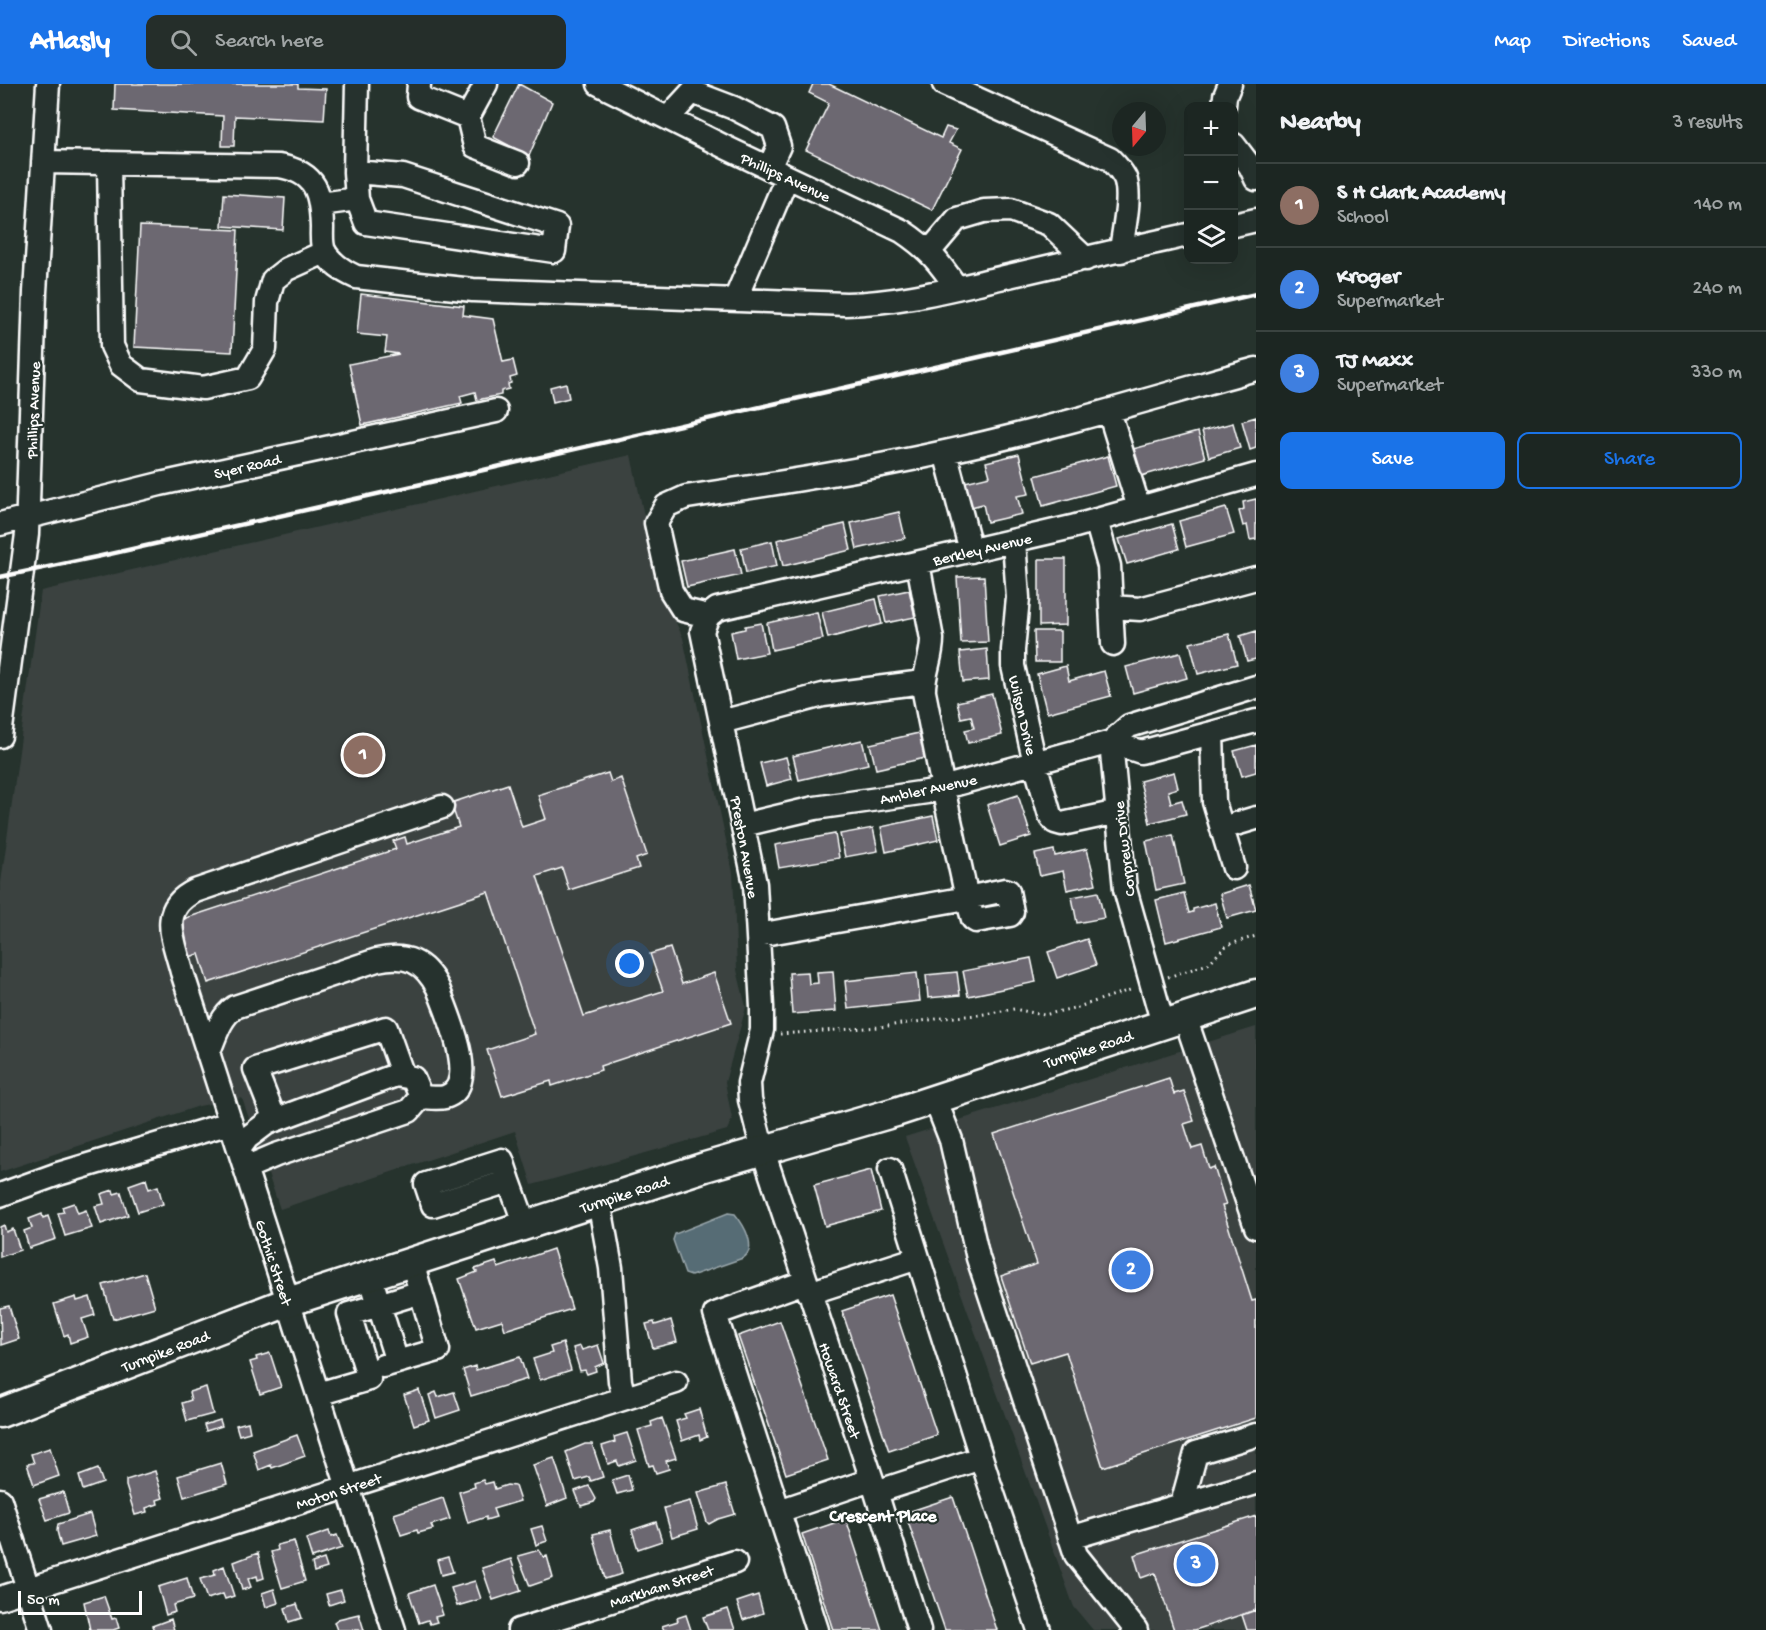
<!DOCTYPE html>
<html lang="en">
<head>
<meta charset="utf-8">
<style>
  :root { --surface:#1c2622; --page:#252e2a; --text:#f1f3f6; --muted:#a0a5a5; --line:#3a4340; --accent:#1a73e8 }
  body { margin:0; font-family:"Gochi Hand",sans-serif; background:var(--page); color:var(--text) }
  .controls { position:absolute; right:18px; top:18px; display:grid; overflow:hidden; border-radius:12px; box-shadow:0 6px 24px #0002 }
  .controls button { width:54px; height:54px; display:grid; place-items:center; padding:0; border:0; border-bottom:2px solid var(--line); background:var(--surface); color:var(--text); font:30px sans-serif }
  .compass { position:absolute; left:1112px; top:18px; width:54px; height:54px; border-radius:50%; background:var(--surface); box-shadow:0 6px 24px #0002; rotate:199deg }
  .scale { position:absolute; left:18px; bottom:15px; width:124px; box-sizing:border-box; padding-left:6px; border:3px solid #fff; border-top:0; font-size:16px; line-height:21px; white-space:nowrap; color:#fff; -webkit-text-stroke:4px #26332d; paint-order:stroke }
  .you { position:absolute; left:630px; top:880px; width:21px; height:21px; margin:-15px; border:4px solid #fff; border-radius:50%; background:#1a73e8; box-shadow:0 0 0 9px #1a73e833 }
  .badge { display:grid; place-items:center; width:39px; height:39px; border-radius:50%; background:var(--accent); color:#fff; font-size:20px; font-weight:700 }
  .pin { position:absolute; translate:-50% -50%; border:3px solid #fff; box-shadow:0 2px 6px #0006 }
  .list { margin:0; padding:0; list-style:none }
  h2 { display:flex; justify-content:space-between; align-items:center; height:78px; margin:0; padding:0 24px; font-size:26px }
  h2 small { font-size:20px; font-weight:400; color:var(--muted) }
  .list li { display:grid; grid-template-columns:39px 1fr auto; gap:18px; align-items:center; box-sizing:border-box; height:84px; padding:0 24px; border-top:2px solid var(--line) }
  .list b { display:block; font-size:22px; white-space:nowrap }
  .list p { margin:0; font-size:20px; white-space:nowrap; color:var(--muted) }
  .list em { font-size:20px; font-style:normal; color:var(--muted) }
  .actions { display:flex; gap:12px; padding:18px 24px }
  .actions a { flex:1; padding:14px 0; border:2px solid var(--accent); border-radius:12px; text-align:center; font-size:21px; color:var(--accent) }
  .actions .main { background:var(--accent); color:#fff }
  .icon { flex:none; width:33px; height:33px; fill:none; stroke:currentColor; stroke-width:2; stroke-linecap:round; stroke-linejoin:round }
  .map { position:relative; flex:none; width:1256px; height:1546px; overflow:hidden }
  header { display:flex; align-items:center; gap:36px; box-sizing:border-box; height:84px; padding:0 30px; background:var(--accent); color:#fff }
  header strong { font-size:28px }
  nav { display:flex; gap:33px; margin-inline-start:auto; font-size:21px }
  .search { width:420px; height:54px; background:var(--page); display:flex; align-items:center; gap:15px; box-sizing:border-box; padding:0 21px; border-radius:12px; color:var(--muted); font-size:22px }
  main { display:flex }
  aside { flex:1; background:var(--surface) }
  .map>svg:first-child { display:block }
  .built { fill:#3b4341 }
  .water { fill:#576c75; stroke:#9aa7ac; stroke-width:1.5 }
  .building { fill:#6c6771; stroke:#fff; stroke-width:1.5 }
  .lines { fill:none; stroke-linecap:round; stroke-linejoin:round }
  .minor-casing { stroke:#fff; stroke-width:27 }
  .major-casing { stroke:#fff; stroke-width:33 }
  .path { stroke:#fff; stroke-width:3; stroke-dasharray:1.5 4.5; stroke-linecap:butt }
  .minor { stroke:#26332d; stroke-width:22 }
  .major { stroke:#26332d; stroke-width:28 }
  .rail { stroke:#fff; stroke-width:4.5 }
  .labels { text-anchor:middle; stroke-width:4.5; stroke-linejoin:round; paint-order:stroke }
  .street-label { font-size:16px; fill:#fff; stroke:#26332d }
  .neighbourhood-label { font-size:18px; font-weight:bold; fill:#fff; stroke:#26332d }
</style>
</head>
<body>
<header>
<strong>Atlasly</strong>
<div class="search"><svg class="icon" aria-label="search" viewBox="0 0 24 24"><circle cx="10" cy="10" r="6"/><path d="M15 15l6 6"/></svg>Search here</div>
<nav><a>Map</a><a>Directions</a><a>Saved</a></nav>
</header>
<main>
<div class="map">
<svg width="1256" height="1546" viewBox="0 0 1256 1546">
  <rect width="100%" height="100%" fill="#26332d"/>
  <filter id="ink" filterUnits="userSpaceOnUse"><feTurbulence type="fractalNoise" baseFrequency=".0167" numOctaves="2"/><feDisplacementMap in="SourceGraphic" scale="12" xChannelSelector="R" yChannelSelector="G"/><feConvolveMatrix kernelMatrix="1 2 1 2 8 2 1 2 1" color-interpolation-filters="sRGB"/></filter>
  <g filter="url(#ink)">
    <!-- built -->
    <path class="built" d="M631,371l28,131 24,52 50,235 4,97 9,37 -21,75 7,37 -5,11 -195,55 -17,-54 -235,78 -38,-111 -43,8 -199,66v-282l41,-299z
      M1256,943v603h-163l-19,-23 -169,-470z"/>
    <!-- water -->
    <path class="water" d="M728,1129l7,1c9,11 23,34 8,44l-52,18 -6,-2 -12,-34 2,-6z"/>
    <!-- building -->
    <path class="building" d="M115,0h183v4l28,1 -2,31 -89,-4 -1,30h-12l1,-30 -109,-6z
      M519,0l33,18 -23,54 -36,-19z
      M813,0h16l112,54 5,-11 10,3 -7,13 13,6 -30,61 -126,-60 23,-47 -20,-10z
      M224,110l61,4 -2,32 -61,-4z
      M140,142l98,4 -6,122 -98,-5z
      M361,210l103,12 -1,9 30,4 10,43 10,-2 4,16 -7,2 1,5 -3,1 1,5 -8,2v4l-24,5 -2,-8 -15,4 2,7 -100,22 -13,-61 50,-10 -14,-2 2,-15 -30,-3z
      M566,299l3,15 -16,4 -3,-15z
      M1256,333v31l-6,2 -8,-29z
      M1233,339l7,25 -31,9 -7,-26z
      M1198,348l7,26 -64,18 -8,-27z
      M1019,370l10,40 -12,2 5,18 -35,8 -4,-18 -12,3 -6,-25 25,-6 -4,-14z
      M1108,372l8,30 -73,20 -8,-30z
      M1256,415v40l-6,1 -3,-15 -4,1 -4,-15 5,-2 -1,-7z
      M1226,424l8,26 -48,13 -7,-26z
      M899,428l6,26 -48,11 -6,-26z
      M845,440l6,26 -68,16 -6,-26z
      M1172,440l7,25 -52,15 -8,-25z
      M772,457l5,25 -31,7 -5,-25z
      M735,465l6,26 -54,12 -6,-26z
      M1039,475h27v66l-27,1z
      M984,492l4,66 -27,1 -4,-66z
      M909,506l6,27 -29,6 -6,-27z
      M876,515l6,25 -54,14 -6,-26z
      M817,528l6,27 -51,11 -5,-27z
      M761,539l6,30 -31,6 -5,-27 14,-3v-3z
      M1034,547h26v31h-25z
      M1256,547v28l-9,2 -7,-25z
      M1229,550l8,30 -39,10 -8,-31z
      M987,565l2,31 -26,2 -3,-30z
      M1180,569l7,25 -54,15 -7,-26z
      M1066,582l3,15 35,-10 7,25 -64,17 -10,-39z
      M992,610l10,41 -34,8 -3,-13 9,-2 -3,-12 -10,2 -4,-16z
      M919,649l6,25 -49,11 -6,-25z
      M862,656l6,24 -69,16 -6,-24z
      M1256,661v27l-14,4 -8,-25z
      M786,673l6,22 -26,7 -6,-23z
      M1174,688l4,16 -10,3 3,12 11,-3 4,14 -36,9 -10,-42z
      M608,689l3,9 10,-4 26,77 -11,4 3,9 -70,22 -7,-22 -25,8 47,140 79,-25 -13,-37 20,-6 12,36 32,-11 17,50 -131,43 1,4 -49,16 -1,-5 -49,15 -15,-46 48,-16 -47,-142 -280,91 -9,-29 -10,3 -12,-36 219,-72 -3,-8 12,-4 2,7 52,-17 -8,-24 57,-19 14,43 24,-8 -8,-24z
      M1018,711l13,41 -31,10 -13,-41z
      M933,732l5,24 -52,12 -5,-25z
      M873,744l5,23 -33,6 -5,-23z
      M835,750l4,24 -60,10 -4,-23z
      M1173,751l11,49 -28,6 -10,-49z
      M1087,765l9,35 -29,6 -4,-19 -23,5 -5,-22 19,-4 1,6z
      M1249,801l7,25 -29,8 -7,-24z
      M1098,808l6,26 -27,5 -5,-26z
      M1184,809l5,20 4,-1v-3l22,-6 6,24 -55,15 -10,-42z
      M1087,855l9,26 -39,13 -9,-26z
      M1031,874l5,24 -68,14 -5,-25z
      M833,887l3,40 -44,3 -3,-41 19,-1 1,12 9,-1 -1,-11z
      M957,888l3,23 -32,3 -2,-23z
      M917,889l3,28 -72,8 -3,-28z
      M1169,994l5,16 10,-3 10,30 -10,3 8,25 10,-3 7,23 5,-2 12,38 -4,1 30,95 4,-1v118l-153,49 -37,-115 -36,11 -29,-87 36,-12 -43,-130z
      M871,1086l10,41 -56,15 -11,-41z
      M146,1095l3,10 9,-3 5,18 -25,8 -9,-27z
      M113,1106l1,4 7,-2 7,23 -27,9 -6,-18 9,-2 -3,-10z
      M74,1119l4,10 8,-3 6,18 -27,8 -7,-23 6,-1 -2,-5z
      M42,1130l1,4 5,-2 8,23 -27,9 -5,-17 8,-3 -3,-9z
      M4,1141l2,7 7,-3 7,21 -20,7v-30z
      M553,1165l19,60 -67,21 -3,-10 -26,8 -17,-49 18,-7 -2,-3 21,-7 2,6z
      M145,1189l10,34 -42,12 -10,-34z
      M890,1211l47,140 -48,16 -47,-140z
      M76,1213l1,4 13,-4 5,18 -13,4 6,18 -18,6 -2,-9 -4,2 -10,-32z
      M9,1222l10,33 -18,6 -1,-37z
      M671,1236l6,22 -24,6 -7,-24 8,-2 1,3z
      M780,1237l48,139 -42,14 -48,-138z
      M563,1259l8,27 -31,10 -7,-21 19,-6 -2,-6z
      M598,1261l6,18 -9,4 1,4 -9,3 -2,-4 -5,1 -7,-23 7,-2 2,4z
      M270,1269l11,34 -21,7 -10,-32 7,-2 -1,-3z
      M520,1273l7,22 -56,17 -8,-26 12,-4 1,4z
      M206,1303l7,27 -26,7 -5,-18 9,-3 -2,-8z
      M419,1306l10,30 -15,5 -10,-30z
      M436,1308l2,5 16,-5 6,18 -24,8 -7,-23z
      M699,1325l8,28 -7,3 -1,-5 -17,6 -6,-20 10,-3 -2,-4z
      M662,1334l14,40 -10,3 3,8 -13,4 -3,-8 -4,1 -11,-36 14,-4 -1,-4z
      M220,1336l2,6 -16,5 -2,-6z
      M248,1338l2,10 -11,3 -3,-10z
      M627,1349l9,27 -17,6 -2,-5 -9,3 -6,-18 13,-4 -1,-5z
      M297,1351l8,21 -33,12 -1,-3 -12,5 -6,-19z
      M585,1360h7l11,33 -12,4 -2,-4 -14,4 -9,-29z
      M50,1364l9,28 -25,9 -7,-21 7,-1 -3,-9z
      M554,1374l13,40 -20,8 -14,-41z
      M221,1379l6,21 -43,13 -6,-21z
      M98,1385l5,14 -20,7 -4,-14z
      M155,1387l8,27 -6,2 1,4 -12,4 1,4 -12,3 -9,-29v-6z
      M628,1391l4,15 -15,4 -5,-14z
      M483,1396l2,4 8,-2 2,7 12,-4 8,1 5,15 -27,8 3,8 -10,3v-3l-18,6 -9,-31 16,-5 -1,-4z
      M726,1401l9,29 -17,5 -9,5 -2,-2 -9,-29z
      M589,1402l7,13 -2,3 -13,4 -6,-15z
      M63,1408l6,21 -22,7 -8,-21z
      M953,1413l44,133h-52l-40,-117z
      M443,1414l7,21 -19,6 2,4 -15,4 -1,-3 -16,5 -7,-21z
      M690,1417l8,28 -26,8 -8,-29z
      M90,1430l6,22 -35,10 -4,-15 1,-7z
      M1256,1432v94l-61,20h-21l-19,-57 -14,5 -7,-23z
      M846,1435l36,111h-49l-31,-96z
      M656,1438l6,19 -24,8 -6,-19z
      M542,1442l5,15 -11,4 -5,-16z
      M610,1446l12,44 -17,5 -12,-45z
      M329,1447l2,6 6,-2 5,13 -30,10 -6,-19z
      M294,1457l11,40 -23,7 -11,-36 7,-2 -1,-5z
      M539,1466l5,7 3,-1 6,22 -23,8 -12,-30z
      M258,1469l6,25 -6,2 -1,-4 -9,3 3,8 -9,3 -8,-28z
      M448,1473l5,15 -12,3 -4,-15z
      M324,1475l3,9 -13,4 -2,-9z
      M511,1475l10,32 -28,9 -11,-32z
      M224,1482l10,30 -9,3 -2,-5 -16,5 -7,-20 15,-4 -1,-5z
      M187,1494l6,21 -20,6 2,7 -9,3 -8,-28z
      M475,1497l6,18 -24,7 -6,-18z
      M433,1501l10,30 -8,2 2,5 -7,2 -2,-4 -9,3 -10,-30z
      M274,1505l4,14 -12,4 -4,-14z
      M341,1506l3,10 -15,5 -3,-11z
      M758,1511l5,18 -20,7 -6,-18z
      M104,1512l8,23 4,-1 3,10 -6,2h-23l-6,-28z
      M297,1520l5,14 -13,4 -4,-14z
      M728,1525l7,21h-27l-5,-13z
      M1256,1526v20h-9l-5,-15z
      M359,1530l5,16h-27l-3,-8 4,-3z
      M686,1531l5,15h-27l-2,-4 16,-5 -1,-3z
      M171,1535l3,11h-20l-2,-4z"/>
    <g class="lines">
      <defs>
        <path id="minor" d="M419,0l-1,13 50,20 18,-33
          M599,0l130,65 173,82c27,18 37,31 55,57
          M944,0l166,75c6,6 11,11 15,19 7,19 -2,53 -4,73
          M1224,22l1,-10 5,-12
          M468,33l7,29 43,17
          M668,34l24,-26 42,16 39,20 6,18 -10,22
          M1234,61l16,21 6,13
          M43,78l236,4c38,6 42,28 43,61 0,8 -1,16 2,24 7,13 19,20 32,26l117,13 373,14c50,-1 97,-13 145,-24 66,-15 132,-31 197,-45
          M109,79l3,183 9,19 20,15 62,8 45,-10 17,-29 2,-47 6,-22 14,-11 38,-17
          M355,88l48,4 154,50 -3,25 -188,-28 -9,-24
          M321,120l36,-5 -2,-27 2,-88
          M1234,141l22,-5
          M929,168l28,-33 27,-8 27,-1 38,14 37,35
          M735,216l52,-123
          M1109,327l30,97
          M945,368l26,99
          M1096,436l13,46 4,78
          M0,440l160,-40 336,-73
          M1014,457l4,57 -5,52v16l22,97 15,52 5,7 7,2 56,-12
          M1111,523l29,2 116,-31
          M708,532l-6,15 53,253 7,123v23l-13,53 1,17 13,51 113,341 43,138
          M708,532l-25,-6 -12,-19 -15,-68 10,-17 20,-9c86,-13 173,-26 259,-45 105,-23 208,-54 311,-83
          M708,532l9,-7 355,-82 184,-52
          M1256,603l-127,39 -18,16 30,10 115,-31
          M721,638l102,-27 100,-13
          M1212,649l2,69 20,66
          M0,652l27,-202 8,-242 13,-208
          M743,741l72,-17 112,-16 184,-50 14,147 38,135
          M1222,744l34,-10
          M1005,806l3,1 4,21 -2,3 -34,6 -3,-2 -6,-21z
          M758,851l209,-37 -24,-110 -19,-96c-1,-18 8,-34 8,-53l-14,-76
          M1185,933l71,210
          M208,970c7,-17 12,-37 27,-47l142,-47c29,-7 47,1 61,28 8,23 44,98 7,109 -7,2 -17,0 -24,0
          M935,1015l16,41 27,118 98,297 60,75
          M275,1036l-20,-51 131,-41 17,48
          M239,1065l8,-11 20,-15 129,-48 17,3 8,19 -12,14 -133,44 -31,13
          M890,1085l98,310 51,151
          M509,1097l-7,-21 -76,24 7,21 76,-24 16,44
          M0,1111l58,-21 172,-51
          M599,1117l12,67 9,113 4,17
          M370,1191l9,30 42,-13
          M805,1198l-90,32 102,316
          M809,1209l109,-35
          M383,1282l55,-16 -26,-88
          M318,1310l51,-15 -20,-65 30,-9 18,57
          M876,1408l105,-34
          M0,1416l41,130
          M1182,1420l14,-51 60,-18
          M779,1427l92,-31
          M1070,1454l186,-55
          M0,1514l676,-216
          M394,1546l-212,-658c-8,-32 -25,-63 13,-81l247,-84
          M519,1546l216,-68"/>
        <path id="major" d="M0,1329l288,-111 417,-135 191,-55 360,-118"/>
      </defs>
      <!-- minor casing -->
      <use href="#minor" class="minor-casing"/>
      <!-- major casing -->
      <use href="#major" class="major-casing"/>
      <!-- path -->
      <path class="path" d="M1168,893l40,-13 19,-19 29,-9
        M780,950l100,-7 63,-9 35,-3 36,-6 30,6 34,-8 55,-18"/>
      <!-- minor -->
      <use href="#minor" class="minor"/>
      <!-- major -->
      <use href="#major" class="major"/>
      <!-- rail -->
      <path class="rail" d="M0,493l101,-21 365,-82 790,-180"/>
    </g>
  </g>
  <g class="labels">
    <!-- street labels -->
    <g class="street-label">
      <text transform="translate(786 92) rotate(25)" y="6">Phillips Avenue</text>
      <text transform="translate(32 326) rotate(-88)" y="6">Phillips Avenue</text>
      <text transform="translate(247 381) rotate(-13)" y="6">Syer Road</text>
      <text transform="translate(982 464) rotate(-13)" y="6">Berkley Avenue</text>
      <text transform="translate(1024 631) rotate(77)" y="6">Wilson Drive</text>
      <text transform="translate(928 704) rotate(-12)" y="6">Ambler Avenue</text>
      <text transform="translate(746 763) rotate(80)" y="6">Preston Avenue</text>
      <text transform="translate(1123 765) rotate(-97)" y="6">Corprew Drive</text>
      <text transform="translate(1088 964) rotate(-18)" y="6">Turnpike Road</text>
      <text transform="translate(624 1109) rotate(-18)" y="6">Turnpike Road</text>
      <text transform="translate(275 1178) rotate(72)" y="6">Gothic Street</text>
      <text transform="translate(165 1266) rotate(-21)" y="6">Turnpike Road</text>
      <text transform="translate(841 1306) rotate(71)" y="6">Howard Street</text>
      <text transform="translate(338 1406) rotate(-18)" y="6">Moton Street</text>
      <text transform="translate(661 1501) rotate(-18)" y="6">Markham Street</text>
    </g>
    <!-- neighbourhood labels -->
    <g class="neighbourhood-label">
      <text x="883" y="1437">Crescent Place</text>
    </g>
  </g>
</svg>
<div class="controls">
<button>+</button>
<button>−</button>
<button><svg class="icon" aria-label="layers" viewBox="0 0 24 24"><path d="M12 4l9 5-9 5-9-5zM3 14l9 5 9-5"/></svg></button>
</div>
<svg class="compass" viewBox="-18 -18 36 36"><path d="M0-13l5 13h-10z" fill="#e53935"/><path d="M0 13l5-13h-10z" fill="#a0a5a5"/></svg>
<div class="scale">50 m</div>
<div class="you"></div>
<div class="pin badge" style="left:363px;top:671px;background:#8d6e63">1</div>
<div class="pin badge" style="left:1131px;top:1186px;background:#3f7fe0">2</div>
<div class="pin badge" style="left:1196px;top:1480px;background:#3f7fe0">3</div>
</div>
<aside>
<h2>Nearby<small>3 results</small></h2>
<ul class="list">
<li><span class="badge" style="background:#8d6e63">1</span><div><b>S H Clark Academy</b><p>School</p></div><em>140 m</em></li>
<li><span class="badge" style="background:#3f7fe0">2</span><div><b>Kroger</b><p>Supermarket</p></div><em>240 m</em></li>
<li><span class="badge" style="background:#3f7fe0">3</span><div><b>TJ Maxx</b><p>Supermarket</p></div><em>330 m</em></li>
</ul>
<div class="actions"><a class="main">Save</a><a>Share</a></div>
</aside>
</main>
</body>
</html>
